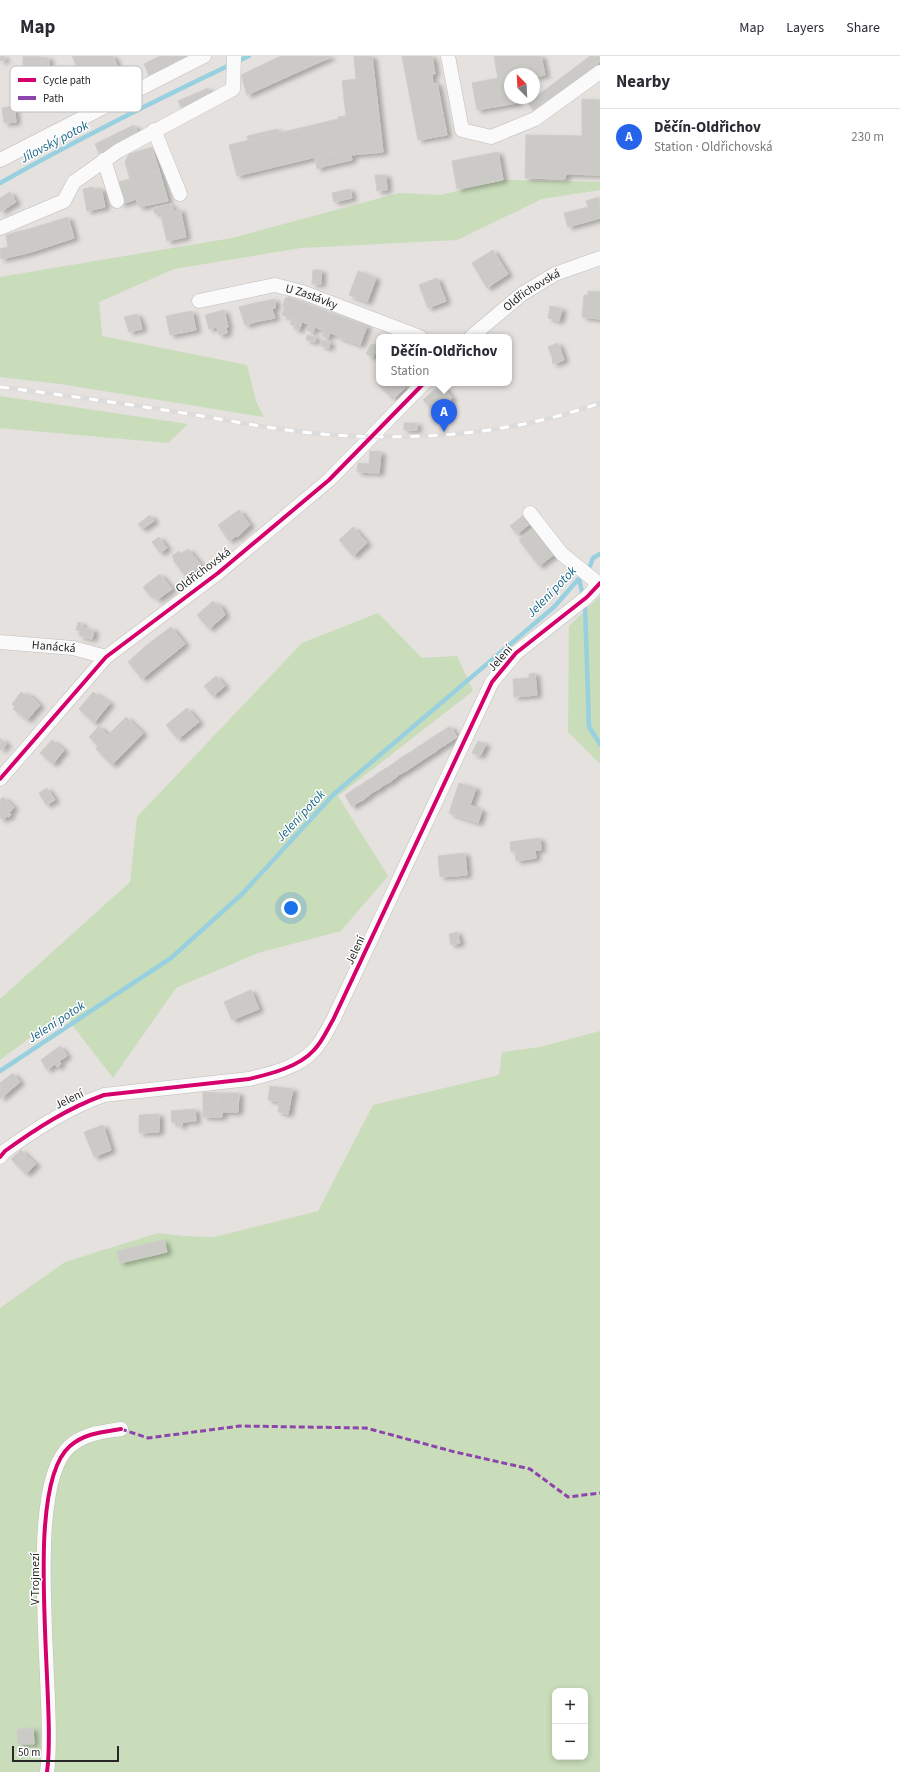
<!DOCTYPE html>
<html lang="en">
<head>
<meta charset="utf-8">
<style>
  :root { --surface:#fff; --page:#f2f2f3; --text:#2b2b33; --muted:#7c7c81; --line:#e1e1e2; --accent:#2563eb }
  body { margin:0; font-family:"Source Sans 3",sans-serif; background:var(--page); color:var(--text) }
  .controls { position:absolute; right:12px; bottom:12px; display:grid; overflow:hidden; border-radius:8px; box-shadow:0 2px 6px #0003 }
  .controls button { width:36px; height:36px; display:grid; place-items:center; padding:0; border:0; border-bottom:1px solid var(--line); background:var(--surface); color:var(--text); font:20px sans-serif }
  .compass { position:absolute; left:504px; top:12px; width:36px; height:36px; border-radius:50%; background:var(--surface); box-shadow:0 2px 6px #0003; rotate:336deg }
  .scale { position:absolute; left:12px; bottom:10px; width:107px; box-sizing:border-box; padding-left:4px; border:2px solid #272727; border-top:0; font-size:11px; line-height:14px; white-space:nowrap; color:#272727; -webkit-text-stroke:3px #fff; paint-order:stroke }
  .you { position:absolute; left:291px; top:852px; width:14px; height:14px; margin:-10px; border:3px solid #fff; border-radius:50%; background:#1a73e8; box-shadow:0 0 0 6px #1a73e833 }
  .badge { display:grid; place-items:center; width:26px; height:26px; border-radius:50%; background:var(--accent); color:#fff; font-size:13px; font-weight:700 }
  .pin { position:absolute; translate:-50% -33px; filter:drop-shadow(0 1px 2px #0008) }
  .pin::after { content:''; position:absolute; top:21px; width:14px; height:12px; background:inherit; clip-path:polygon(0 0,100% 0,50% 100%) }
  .popup { position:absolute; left:376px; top:278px; width:136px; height:52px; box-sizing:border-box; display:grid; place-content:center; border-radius:8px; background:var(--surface); filter:drop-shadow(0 1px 3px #0005); font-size:13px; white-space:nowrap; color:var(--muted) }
  .popup b { font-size:15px; color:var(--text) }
  .popup::after { content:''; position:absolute; left:50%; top:100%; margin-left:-8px; border:8px solid transparent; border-top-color:var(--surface) }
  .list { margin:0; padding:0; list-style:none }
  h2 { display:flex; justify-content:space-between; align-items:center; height:52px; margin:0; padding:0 16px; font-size:17px }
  h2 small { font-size:13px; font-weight:400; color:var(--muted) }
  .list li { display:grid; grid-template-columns:26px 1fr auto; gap:12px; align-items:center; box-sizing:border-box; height:56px; padding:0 16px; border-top:1px solid var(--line) }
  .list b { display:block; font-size:15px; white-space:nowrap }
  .list p { margin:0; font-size:13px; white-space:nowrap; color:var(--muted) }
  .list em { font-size:13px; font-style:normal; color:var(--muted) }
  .map { position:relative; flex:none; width:600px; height:1716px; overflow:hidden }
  header { display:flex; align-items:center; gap:24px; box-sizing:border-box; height:56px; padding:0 20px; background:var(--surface); border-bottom:1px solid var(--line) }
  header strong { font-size:19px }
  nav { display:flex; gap:22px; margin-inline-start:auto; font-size:14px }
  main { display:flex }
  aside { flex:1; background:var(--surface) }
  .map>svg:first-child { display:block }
  .green { fill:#c9ddba; fill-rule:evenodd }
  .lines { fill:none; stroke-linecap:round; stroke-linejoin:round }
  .stream { stroke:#98d0e0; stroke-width:4.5 }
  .building { fill:#cccac7; stroke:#cfcdca; filter:url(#shadow) }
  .minor-casing { stroke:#bfbebf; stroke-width:15 }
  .minor { stroke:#fbfafa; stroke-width:14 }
  .rail-casing { stroke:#dcdcdd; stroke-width:4.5 }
  .rail { stroke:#fff; stroke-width:3; stroke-dasharray:9; stroke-linecap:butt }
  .quiet { stroke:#8e44ad; stroke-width:3; stroke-dasharray:6 3; stroke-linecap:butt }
  .cycleway-casing { stroke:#fff; stroke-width:6 }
  .cycleway { stroke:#d6006c; stroke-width:4 }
  .labels { text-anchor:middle; stroke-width:3; stroke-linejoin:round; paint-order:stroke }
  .street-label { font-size:12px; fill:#272727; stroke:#fff }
  .water-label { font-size:13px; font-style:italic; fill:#1a6688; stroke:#fff }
  .key { fill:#fff; stroke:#bebebe; stroke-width:1 }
  .key-label { font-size:11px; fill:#272727 }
</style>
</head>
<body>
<header>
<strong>Map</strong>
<nav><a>Map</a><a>Layers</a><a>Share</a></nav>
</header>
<main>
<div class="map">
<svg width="600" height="1716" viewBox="0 0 600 1716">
  <defs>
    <filter id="shadow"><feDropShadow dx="4.5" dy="2.5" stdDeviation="2" flood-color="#0004"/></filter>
  </defs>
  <rect width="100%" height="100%" fill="#e4e1de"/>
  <!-- green -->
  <path class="green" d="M503,124l97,2v8l-58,9 -85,41 -156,8 -127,21 -75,33 3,34 145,29 9,36 8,16 -204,-33 -60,-7v-100l232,-39 167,-45 42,2z
    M0,340l188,28 -20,19 -168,-15z
    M600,540v168l-32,-32 1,-106z
    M378,557l44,45 35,-2 16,35 -135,105 50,80 -47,55 -83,22 -82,35 -63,90 -50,-65 -63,47v-61l130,-117 7,-65 165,-174z
    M600,975v741h-600v-464l65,-46 93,-29 25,3 31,1 104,-26 55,-106 126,-30 3,-23 38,-5zM555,1635h30v66h-30z"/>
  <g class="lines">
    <!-- stream -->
    <path class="stream" d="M0,127c82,-46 164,-87 249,-127
      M579,523l6,26 4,122 11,17
      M0,1015l171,-113 71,-64 92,-100 220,-187 36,-41 3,-8 7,-4"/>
  </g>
  <!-- building -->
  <path class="building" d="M0,0h4l1,4 -5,1z
    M32,0l17,2 -1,23h-21v-11h-4v-13z
    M72,0h41l14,33 -34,15z
    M160,0h19l2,7 -31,15 -6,-14z
    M179,0h15l-13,7z
    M281,0h49l1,1 -84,38 -6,-20z
    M354,0h18l11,96 -32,3 -2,-6 -112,27 -8,-31 109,-26v-2l8,-1 -4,-35 14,-2z
    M402,0h30l3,18h-3l1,10 4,-1 10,52 -29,5z
    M494,0h47l4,19 -11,2v-3h-24v24h6l1,5 -40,7 -5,-27 26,-5z
    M590,0h10v6l-58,45 -8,4 -6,-8z
    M208,32l2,6 -24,15 -2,-3 -3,1 -3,-6z
    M582,43l18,1v75l-34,-1 -1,5 -40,-1 1,-43 56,1z
    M14,50l2,16 -12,1 -2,-15z
    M134,69l4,8 -39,20 -4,-9z
    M277,73l2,4 -31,8 -1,-5z
    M152,91l7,23 -29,9 -5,-17 4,-8z
    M349,93l3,11 -27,6 -2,-10z
    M498,96l5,28 -46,9 -5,-28z
    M323,100l2,10 -8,3 -2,-11z
    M159,114l9,31 -29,6 -9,-28z
    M375,119h11l1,15 -10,1z
    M130,123l7,20 -16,5 -6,-21z
    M93,131v3l8,-2 4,19 -18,4 -4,-22z
    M350,133l2,9 -18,4 -2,-9z
    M10,136l6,10 -16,10v-14z
    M599,141l1,21 -32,9 -4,-14 24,-6 -2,-6z
    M171,148l3,7 6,-2 6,28 -19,4 -7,-29 -5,2 -2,-6z
    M68,161l6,21 -46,15 -5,-22z
    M23,174l5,23 -27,6 -1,-10 8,-2 -2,-12z
    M493,194l15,24 -21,14 -15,-25z
    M313,214h8v14h-9z
    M358,215l18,7 -9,24 -18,-7z
    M437,222l9,23 -18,7 -9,-23z
    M588,235l12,1v27l-18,-2 2,-22h4z
    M286,241l2,1 -3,9h-3z
    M288,241l14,5 -6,18 -14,-5z
    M275,243v9l-3,1 3,9 -16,3 -4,-18z
    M302,246l13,5 -7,17 -6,-2 -1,3 -6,-3z
    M255,247l4,18 -14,4 -6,-18z
    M550,250l12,3 -3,12 -11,-3z
    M315,251l15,6 -6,18 -9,-4 -2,5 -6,-2z
    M224,254l4,17h-2l1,6 -8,2 -2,-8 -8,2 -4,-14z
    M192,255l4,19 -26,5 -4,-19z
    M330,257l15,5 -6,18 -9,-3 -2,5 -6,-2z
    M137,258l3,7 -13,4 -3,-8z
    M345,262l22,8 -7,19 -22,-8z
    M292,263l4,1 -1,6 -5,-2z
    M140,265l2,8 -13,3 -2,-7z
    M295,266l6,3 -2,5 -5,-1z
    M307,279l9,2 -1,5 -9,-2z
    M322,284l8,2 -1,6 -8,-2z
    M558,287l6,17 -11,4 -1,-7 -4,-10z
    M371,288l8,2 -6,11 -7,-3z
    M379,327h25l-2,1 3,4 -12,11 -15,-15z
    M441,328l11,14 -2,2 2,2 -10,9 -2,-3 -5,5 -12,-13z
    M404,367h13v7h-13z
    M370,395l11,1 -2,21 -22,-1 1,-9 11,1z
    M239,454l11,15 -13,12 -1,-1 -7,5 -11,-16z
    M525,458l7,8 -15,12 -7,-8z
    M150,459l4,6 -12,8 -4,-5z
    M353,471l14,16 -14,13 -14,-16z
    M536,471l20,26 -17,13 -20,-26z
    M159,481l8,11 -7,5 -8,-11z
    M188,493l13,16 -15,12 -13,-17 1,-1 -2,-3 7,-5 2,3z
    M160,518l12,15 -15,11 -5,-6 -2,2 -7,-9z
    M213,545l4,4h3l5,10 -16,14 -12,-14z
    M78,566l4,1 -1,4 13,3 -2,9 -13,-3 1,-5 -4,-1z
    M171,571l14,17 -22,18 -15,-18z
    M148,588l15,18 -21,17 -14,-17z
    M535,617l2,22 -23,2 -1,-18 16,-1v-4z
    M216,620l9,10 -12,10 -9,-10z
    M21,636l4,3 2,-2 13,12 -13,15 -14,-11 2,-2 -3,-3z
    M93,636l17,11 -16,20 -15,-14z
    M187,652l12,14 -21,17 -12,-14z
    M126,661l17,16 -31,32 -16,-16 2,-3 -9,-9 10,-11 9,9z
    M450,670l7,11 -6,4 -7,-11z
    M444,674l7,11 -6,4 -6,-12z
    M439,677l6,12 -5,3 -7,-11z
    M433,681l7,11 -5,4 -7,-12z
    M0,682l7,6 -7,7z
    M52,684l12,10 -11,14 -13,-11z
    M428,684l7,12 -5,3 -7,-11z
    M478,685l8,3 -6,12 -8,-3z
    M423,688l7,11 -6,4 -7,-12z
    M417,691l7,12 -6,4 -7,-11z
    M411,696l7,11 -6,4 -7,-12z
    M405,699l7,12 -6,4 -7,-12z
    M399,703l7,12 -6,3 -6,-11z
    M394,707l6,11 -5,4 -7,-11z
    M388,711l7,11 -5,4 -7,-12z
    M383,714l7,12 -6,3 -7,-11z
    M377,718l7,11 -5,4 -7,-11z
    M372,722l7,11 -6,3 -7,-11z
    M366,725l7,11 -5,4 -7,-11z
    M459,727l17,5 -6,17 12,5 -4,13 -29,-10z
    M361,729l7,11 -5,4 -8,-12z
    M47,732l8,12 -9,5 -7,-12z
    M355,732l8,12 -6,3 -7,-11z
    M350,736l7,11 -5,4 -7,-12z
    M3,741l11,10 -5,6 2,1 -2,3 -2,-1 -4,4 -3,-2v-18z
    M540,782l1,12h-6l1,8 -20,3 -1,-10 -4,1 -1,-10z
    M465,797l2,22 -27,2 -2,-21z
    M457,876l3,11 -9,2 -2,-11z
    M251,934l8,19 -27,11 -8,-18z
    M60,990l7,10 -8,5 2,3 -4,3 -2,-3 -8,6 -6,-10z
    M13,1017l7,9 -20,17v-16z
    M270,1030l23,3 -5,25 -10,-2 1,-11 -11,-1z
    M203,1036l15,1v13h-2l-2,11h-11z
    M218,1037h21l-1,19h-16v5h-8l2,-11h2z
    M195,1053l1,12 -14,1v4h-3l-1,-4 -6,1 -1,-12z
    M159,1058v18l-20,1v-18z
    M103,1069l8,25 -17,7 -10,-25z
    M21,1094l5,5 -10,9 -5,-5z
    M26,1099l4,4 -9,10 -5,-5z
    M30,1103l6,5 -10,10 -5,-5z
    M164,1184l3,12 -47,11 -3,-12z
    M33,1672l1,16h-16l-1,-15z"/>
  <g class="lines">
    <defs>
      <g id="minor">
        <path d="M448,0l14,74 29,7 44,-18 65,-47"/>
        <path d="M154,74l26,64"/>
        <path d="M0,104l204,-104"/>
        <path d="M104,104l13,41"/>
        <path d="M0,172l64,-27 10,-19 44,-31 115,-62 1,-33"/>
        <path id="s1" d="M199,245l76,-16 27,7 118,45"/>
        <path id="s2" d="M471,281l51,-43 33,-20 45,-16"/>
        <path d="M530,457l32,41 37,30"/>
        <path id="s3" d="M0,586l73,6 33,9"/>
        <path d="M0,723l106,-122 112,-84 111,-93 95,-97"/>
        <path d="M0,1101l5,-6c32,-23 63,-43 99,-56l145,-16c21,-5 50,-12 65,-29 8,-8 13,-20 19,-30l159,-338 24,-29 71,-56 13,-14"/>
        <path d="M47,1716c10,-69 -26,-284 23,-326 15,-13 33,-14 51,-17"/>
      </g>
    </defs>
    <!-- minor casing -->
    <use href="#minor" class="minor-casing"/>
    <!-- minor -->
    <use href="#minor" class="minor"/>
    <defs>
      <path id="rail" d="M0,331c64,8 127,17 190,27 48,8 97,18 145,21 89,6 181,-2 265,-32"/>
    </defs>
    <!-- rail casing -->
    <use href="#rail" class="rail-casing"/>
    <!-- rail -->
    <use href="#rail" class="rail"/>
    <!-- quiet -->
    <path class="quiet" d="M121,1373l27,9 92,-12 126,2 89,24 75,17 38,28 32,-4"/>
    <defs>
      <path id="cycleway" d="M0,723l106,-122 112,-84 111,-93 95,-97
        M0,1101l5,-6c32,-23 63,-43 99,-56l145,-16c21,-5 50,-12 65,-29 8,-8 13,-20 19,-30l159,-338 24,-29 71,-56 13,-14
        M47,1716c10,-69 -26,-284 23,-326 15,-13 33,-14 51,-17"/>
    </defs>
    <!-- cycleway casing -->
    <use href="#cycleway" class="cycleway-casing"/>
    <!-- cycleway -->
    <use href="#cycleway" class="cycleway"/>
  </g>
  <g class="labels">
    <!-- street labels -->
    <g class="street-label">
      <text dy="4" stroke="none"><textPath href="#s2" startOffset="77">Oldřichovská</textPath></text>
      <text dy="4" stroke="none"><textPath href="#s1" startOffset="116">U Zastávky</textPath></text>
      <text transform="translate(203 514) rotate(-37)" y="4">Oldřichovská</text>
      <text dy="4" stroke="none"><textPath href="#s3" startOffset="54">Hanácká</textPath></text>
      <text transform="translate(500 602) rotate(-49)" y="4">Jelení</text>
      <text transform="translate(355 894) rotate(-65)" y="4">Jelení</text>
      <text transform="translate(69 1043) rotate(-26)" y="4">Jelení</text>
      <text transform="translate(35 1523) rotate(-90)" y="4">V Trojmezí</text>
    </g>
    <!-- water labels -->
    <g class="water-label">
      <text transform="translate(54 85) rotate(-28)" y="5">Jílovský potok</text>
      <text transform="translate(551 535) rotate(-46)" y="5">Jelení potok</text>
      <text transform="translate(300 759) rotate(-47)" y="5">Jelení potok</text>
      <text transform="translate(56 965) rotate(-33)" y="5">Jelení potok</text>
    </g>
  </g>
  <!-- legend -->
  <rect x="10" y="10" width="132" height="46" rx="6" class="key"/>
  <rect x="18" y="22" width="18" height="4" fill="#d6006c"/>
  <rect x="18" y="40" width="18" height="4" fill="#8e44ad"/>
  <g class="key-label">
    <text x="43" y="28">Cycle path</text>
    <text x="43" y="46">Path</text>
  </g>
</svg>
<div class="controls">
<button>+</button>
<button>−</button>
</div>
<svg class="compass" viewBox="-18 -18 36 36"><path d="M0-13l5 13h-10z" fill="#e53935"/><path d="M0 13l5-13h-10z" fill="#7c7c81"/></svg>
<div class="scale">50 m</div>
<div class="you"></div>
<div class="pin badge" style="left:444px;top:376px">A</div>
<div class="popup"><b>Děčín-Oldřichov</b>Station</div>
</div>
<aside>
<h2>Nearby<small></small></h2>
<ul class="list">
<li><span class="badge">A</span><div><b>Děčín-Oldřichov</b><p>Station · Oldřichovská</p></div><em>230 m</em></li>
</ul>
</aside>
</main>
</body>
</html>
